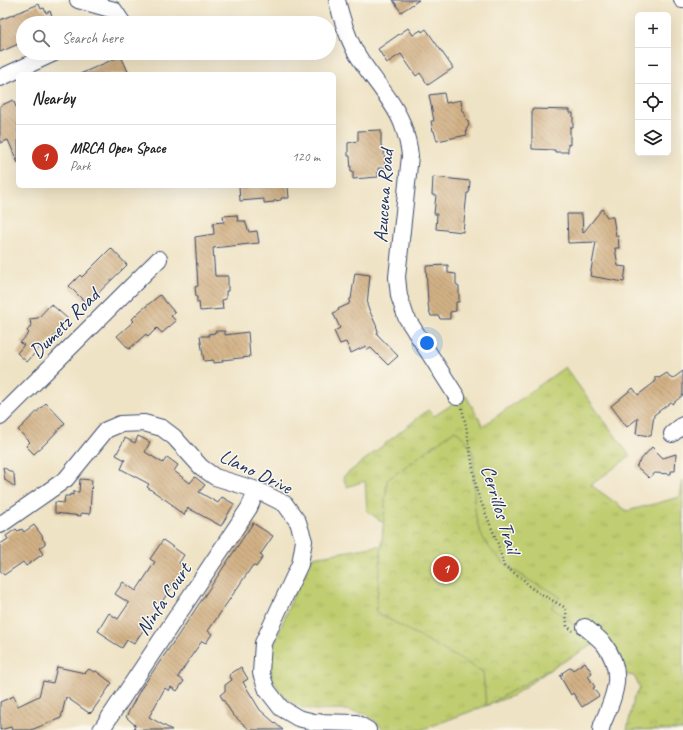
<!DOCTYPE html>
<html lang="en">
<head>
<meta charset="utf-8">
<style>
  :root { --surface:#fff; --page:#f2f2f2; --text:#222; --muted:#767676; --line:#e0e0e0; --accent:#c8321e }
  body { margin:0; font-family:Caveat,sans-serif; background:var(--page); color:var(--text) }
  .controls { position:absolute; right:12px; top:12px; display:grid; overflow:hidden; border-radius:6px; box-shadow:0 4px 16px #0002 }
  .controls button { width:36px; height:36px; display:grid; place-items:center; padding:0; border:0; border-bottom:1px solid var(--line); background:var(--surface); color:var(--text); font:20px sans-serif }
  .you { position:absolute; left:427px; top:343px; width:14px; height:14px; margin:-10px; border:3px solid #fff; border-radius:50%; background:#1a73e8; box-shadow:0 0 0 6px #1a73e833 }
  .badge { display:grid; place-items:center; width:26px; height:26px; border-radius:50%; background:var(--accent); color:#fff; font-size:13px; font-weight:700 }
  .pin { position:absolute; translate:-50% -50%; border:2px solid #fff; box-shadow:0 1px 4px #0006 }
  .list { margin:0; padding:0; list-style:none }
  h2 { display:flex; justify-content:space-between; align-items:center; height:52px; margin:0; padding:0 16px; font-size:17px }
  h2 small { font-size:13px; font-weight:400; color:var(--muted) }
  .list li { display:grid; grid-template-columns:26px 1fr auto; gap:12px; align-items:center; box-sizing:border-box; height:64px; padding:0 16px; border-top:1px solid var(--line) }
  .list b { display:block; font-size:15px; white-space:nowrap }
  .list p { margin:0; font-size:13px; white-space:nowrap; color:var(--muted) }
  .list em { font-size:13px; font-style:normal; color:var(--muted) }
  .icon { flex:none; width:22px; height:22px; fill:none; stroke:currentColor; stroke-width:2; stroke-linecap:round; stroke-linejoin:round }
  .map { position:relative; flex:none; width:683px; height:730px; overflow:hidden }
  .search { position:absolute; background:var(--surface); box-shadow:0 4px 16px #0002; left:16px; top:16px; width:320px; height:44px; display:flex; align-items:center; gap:10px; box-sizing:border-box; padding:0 14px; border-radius:22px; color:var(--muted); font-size:15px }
  .panel { position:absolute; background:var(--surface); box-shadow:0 4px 16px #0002; left:16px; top:72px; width:320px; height:116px; border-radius:6px }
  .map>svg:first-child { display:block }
  .grass { fill:url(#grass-tufts); stroke:#6e7e66 }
  .park { fill:url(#park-crowns); stroke:#6e7e66 }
  .building { fill:url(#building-back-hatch) }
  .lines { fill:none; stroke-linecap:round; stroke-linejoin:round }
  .minor-casing { stroke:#3b4a6d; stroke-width:18 }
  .path { stroke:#3b4a6d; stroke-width:2.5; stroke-dasharray:1 3; stroke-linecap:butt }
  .minor { stroke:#fff; stroke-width:16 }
  .labels { text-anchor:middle; stroke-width:3; stroke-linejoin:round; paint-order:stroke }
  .street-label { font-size:20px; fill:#1b2f5e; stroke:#fbf7ec }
</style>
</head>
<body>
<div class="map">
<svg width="683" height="730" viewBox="0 0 683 730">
  <defs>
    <pattern id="grass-tufts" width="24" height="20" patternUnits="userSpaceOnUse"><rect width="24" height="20" fill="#c0cd6f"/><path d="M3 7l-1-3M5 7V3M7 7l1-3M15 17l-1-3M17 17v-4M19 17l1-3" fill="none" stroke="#a4b063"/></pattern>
    <pattern id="park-crowns" width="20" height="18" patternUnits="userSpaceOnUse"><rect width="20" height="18" fill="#c0cd6f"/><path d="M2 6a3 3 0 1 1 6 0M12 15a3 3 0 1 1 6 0" fill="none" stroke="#a4b063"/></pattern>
    <pattern id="building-back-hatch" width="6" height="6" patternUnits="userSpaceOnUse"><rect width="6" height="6" fill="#d2b185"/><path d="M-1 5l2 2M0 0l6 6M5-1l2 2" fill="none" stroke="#aa9070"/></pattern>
  </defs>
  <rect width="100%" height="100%" fill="#fbf7ec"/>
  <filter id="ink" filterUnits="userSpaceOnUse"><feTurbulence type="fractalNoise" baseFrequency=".025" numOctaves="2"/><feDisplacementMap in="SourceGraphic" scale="8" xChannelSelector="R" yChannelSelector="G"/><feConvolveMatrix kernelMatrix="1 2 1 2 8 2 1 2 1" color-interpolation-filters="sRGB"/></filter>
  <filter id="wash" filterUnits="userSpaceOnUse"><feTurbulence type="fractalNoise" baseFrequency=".012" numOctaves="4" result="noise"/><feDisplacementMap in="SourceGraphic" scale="16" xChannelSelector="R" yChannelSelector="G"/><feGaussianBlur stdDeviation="0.9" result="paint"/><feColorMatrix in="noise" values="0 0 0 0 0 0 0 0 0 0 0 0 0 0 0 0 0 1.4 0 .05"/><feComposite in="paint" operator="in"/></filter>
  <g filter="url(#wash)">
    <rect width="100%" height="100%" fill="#efe3c5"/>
    <!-- grass -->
    <path class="grass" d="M565,367l65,89 -39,29 36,26 53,-14 3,-18v251h-56l7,-32 6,-10 -6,-12 -12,-2 -10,-32 -30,-23 -7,7 6,22 -69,48 -91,34h-36l-19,-16 -26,-5 -25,1 -19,-4 -13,-11 -10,-14 -4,-21 5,-15 18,-46 21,-42 71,-12 1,-21 -18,-13 -2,-30 -18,6 -4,-10 85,-67 6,6 32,-20 17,30z"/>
    <!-- park -->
    <path class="park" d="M455,430c10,9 17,16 19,30 0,60 -4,82 51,118 11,7 25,11 35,19l-9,10 38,29 7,7 -110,63 -3,-34 -107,-60 11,-132z"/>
    <g id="blocks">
      <!-- building -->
      <path class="building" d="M393,0h26l-18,12z
        M39,4l2,5 3,-1 2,5 4,-2 5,12h-32v19l-23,10v-32z
        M408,28l5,7 8,-5 1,2 4,-3 27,39 -25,17 -8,-12 -4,3 -15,-22 -14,9 -9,-14z
        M121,56l8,18h-49z
        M444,93l2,10 15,-3 1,11h2l2,8 2,2 1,4 -3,5 1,5 -30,6 -3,-10h-1l-2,-10h3l-5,-26z
        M13,100l5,11v52l-10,-23 -8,3v-37z
        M532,109l38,1v3h3v14h-3v18l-2,-1v8h-13v-2l-23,-1z
        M381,130v14l1,5h2l1,19h-7v9l-25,2v-8h-2l-1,-15h-2v-13l10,-2v-10z
        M433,177l37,4 -1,12h-2l-4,39 -27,-3 1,-15h-3l2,-19h-4z
        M239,186h49l1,12h-8v2l-7,1v1l-10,1v-4l-24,2z
        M602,209l5,8h6l3,19h2l1,12h-4l3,18 8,1 -2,15 -34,-6 6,-34 -28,1 -1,-29h15l1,19z
        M237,215l1,6h7l4,11 8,-1 2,12 -46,5 2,28h13v15h-2v8l-4,1 1,9 -23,2 -1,-9 -2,1v-6h-1l-1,-10 3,-1 -3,-49 19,-3 -1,-11 11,-1 -1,-6z
        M111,248l16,17 -40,39 -18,-18 11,-11 2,2z
        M448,265v8l8,1v10l3,2v16h-3v9l-6,1v7h-10l-1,-3h-8l-2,-6 -1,-7 -2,-37z
        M355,273l15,2 -3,30 9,20 2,6 -1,3 21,22 -10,9 -17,-17 -4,2 -1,-4 -15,7 -5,-11 -6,2 -6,-13 6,-3 -7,-15 6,-3 -1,-1 11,-5 1,-5h1z
        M160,295l15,18 -4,3 5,5 -14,12 -5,-5 -9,9 -2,-3 -17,15 -12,-13 17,-15 -2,-2 8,-8z
        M51,304l17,15 -16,20 -8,8 -2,-2 -15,17 -10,-9 7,-8 -4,-2 9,-10 -2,-2 4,-5 -1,-7 8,-1z
        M215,331h10v4l23,-3 2,25 -28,3 1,2 -10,1v-3l-9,1 -4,-25h9l-1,-2 7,-1z
        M683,371v24l-11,9 -1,-2 -17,13 -3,21 -15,-2 2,-16 -11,9 -16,-21 22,-18 5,7 17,-13v-5l4,1 8,-5 5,6z
        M46,403l19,20 -20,21 -11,10 -8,-8 4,-4 -12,-12z
        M138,436l12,6 -5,10 18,11 4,-6 11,8 -4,6 16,12 5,-6 10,8 -6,7 19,11 4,-6 12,7 -13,22 -33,-18 -4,7 -12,-9 1,-1 -26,-18 2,-3 -28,-15 4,-9 -9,-5 9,-17 10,5z
        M652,447l11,11 13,-4 -1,17h-4v3l-16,-1 -6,5 -13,-12 2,-1 -1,-1z
        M3,467l11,7 1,13 -10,-7z
        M80,479l12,1 -2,34 -9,-1v3l-26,-3v-11l9,1 1,-7h5v-2l3,1v-3h6z
        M253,523l20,13 -13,19 3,2 -7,10 -3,-2 -45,66 4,3 -6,9 -4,-2 -12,17 -12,19 6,4 -7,10 -6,-4 -2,4 -4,-3 -16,29 23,13h-38l1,-5 -9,-8 14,-27 37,-53z
        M34,525l9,12 -1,1 3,4v2l-6,4 4,6 -17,12 -3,-4 -19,13 -4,-5v-26l8,-5 -2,-3 10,-7 2,2 4,-2 2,3z
        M163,540l21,15 -5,8 6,4 -51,77 -7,-4 -5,8 -16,-10 1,-1 -9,-6 11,-18 9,6 11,-16 -14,-9 8,-12 13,9 19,-29 -5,-3z
        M585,662l7,11 -4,3 7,11 -2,1 6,8 -17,11 -9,-14 -2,2 -11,-19 3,-2 -1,-1 9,-6 2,3z
        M57,667l28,6 4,-4 5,3 2,-1 16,12 -21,30 -1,-1 -1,1 -23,-16 -5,21 -30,12h-19l-1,-3 -11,3v-28l14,-6 4,10 21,-10 4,-15 10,2z
        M241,667l7,12 -5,3 17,28 23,20h-33l-17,-15 -13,-20 5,-4v-6l7,-5 -3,-5z"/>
    </g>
  </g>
  <g filter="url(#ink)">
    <use href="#blocks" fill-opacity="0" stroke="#3b4a6d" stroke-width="1"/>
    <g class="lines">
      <defs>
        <path id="minor" d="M78,0l36,10 8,12 -3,1
          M337,0c4,17 9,33 17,49 14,26 37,47 48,74 4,11 7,21 8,33l-13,121 2,19 7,21 51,80
          M682,0h1
          M0,78l54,-25
          M0,417l159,-158
          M672,434l11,-9
          M0,525l66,-46 40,-49 14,-6 24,-1 18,5 12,9 27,30 14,10 42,13 28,14 13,18 6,19 -4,23 -37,79 -2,30 6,17 14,18 17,10 16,4 42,1 12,7
          M585,627c6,5 14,11 19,17 22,29 10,52 -2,81l-1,5
          M101,730l148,-222 8,-18"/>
      </defs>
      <!-- minor casing -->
      <use href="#minor" class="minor-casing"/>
      <!-- path -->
      <path class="path" d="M462,408l4,18 11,66 21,52 6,22 19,13 8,9 33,19 2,4 1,15 6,5"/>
      <!-- minor -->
      <use href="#minor" class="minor"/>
    </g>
  </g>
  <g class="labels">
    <!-- street labels -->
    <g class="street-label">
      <text transform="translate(383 196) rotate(-86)" y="7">Azucena Road</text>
      <text transform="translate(64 323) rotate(-45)" y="7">Dumetz Road</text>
      <text transform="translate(256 471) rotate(26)" y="7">Llano Drive</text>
      <text transform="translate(501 509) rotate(73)" y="7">Cerrillos Trail</text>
      <text transform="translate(163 599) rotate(-56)" y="7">Ninfa Court</text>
    </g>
  </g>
</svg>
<div class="controls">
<button>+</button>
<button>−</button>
<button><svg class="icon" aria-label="locate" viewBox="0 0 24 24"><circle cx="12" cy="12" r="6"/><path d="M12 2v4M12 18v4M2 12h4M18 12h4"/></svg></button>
<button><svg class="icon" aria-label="layers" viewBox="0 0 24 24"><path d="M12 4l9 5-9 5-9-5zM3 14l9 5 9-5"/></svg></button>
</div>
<div class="you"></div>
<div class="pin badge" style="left:446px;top:569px">1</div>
<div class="search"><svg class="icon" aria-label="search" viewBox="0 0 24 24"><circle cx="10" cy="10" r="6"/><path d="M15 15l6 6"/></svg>Search here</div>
<section class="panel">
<h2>Nearby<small></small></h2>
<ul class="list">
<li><span class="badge">1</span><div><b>MRCA Open Space</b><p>Park</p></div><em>120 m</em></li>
</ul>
</section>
</div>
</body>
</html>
